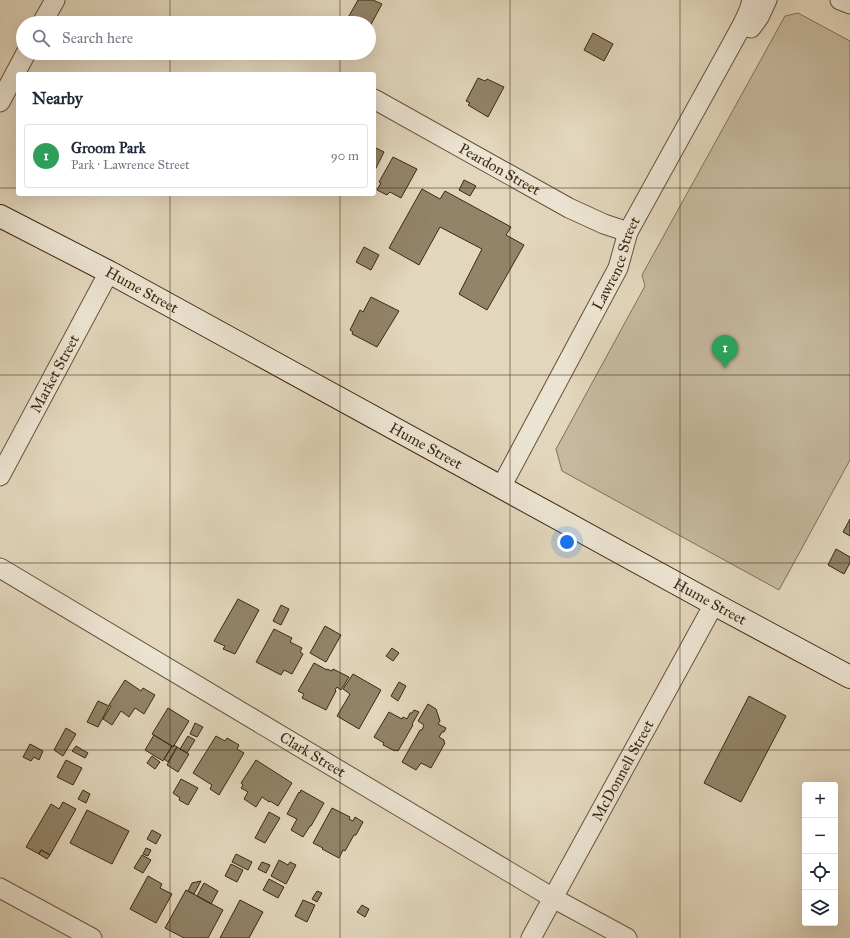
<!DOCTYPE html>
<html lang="en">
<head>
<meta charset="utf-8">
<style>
  :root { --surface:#fff; --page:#f2f2f3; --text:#1f2937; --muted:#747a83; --line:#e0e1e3; --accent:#2563eb }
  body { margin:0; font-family:"IM FELL Great Primer",serif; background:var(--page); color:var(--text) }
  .controls { position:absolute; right:12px; bottom:12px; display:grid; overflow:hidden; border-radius:4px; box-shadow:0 4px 16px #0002 }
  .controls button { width:36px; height:36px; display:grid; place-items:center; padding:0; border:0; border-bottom:1px solid var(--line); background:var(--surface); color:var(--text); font:20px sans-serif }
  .you { position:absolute; left:567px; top:542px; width:14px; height:14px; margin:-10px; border:3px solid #fff; border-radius:50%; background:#1a73e8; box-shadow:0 0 0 6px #1a73e833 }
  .badge { display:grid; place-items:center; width:26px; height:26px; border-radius:50%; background:var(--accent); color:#fff; font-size:13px; font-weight:700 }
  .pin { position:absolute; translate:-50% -33px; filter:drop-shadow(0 1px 2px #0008) }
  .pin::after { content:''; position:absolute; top:21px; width:14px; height:12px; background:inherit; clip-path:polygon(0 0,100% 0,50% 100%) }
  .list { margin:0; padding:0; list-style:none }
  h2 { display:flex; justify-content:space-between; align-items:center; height:52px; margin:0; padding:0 16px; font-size:17px }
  h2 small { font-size:13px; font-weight:400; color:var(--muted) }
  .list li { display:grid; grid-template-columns:26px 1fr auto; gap:12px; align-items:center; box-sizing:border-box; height:64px; margin:0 8px 8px; padding:0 8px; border:1px solid var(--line); border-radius:4px }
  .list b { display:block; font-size:15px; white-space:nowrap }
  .list p { margin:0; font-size:13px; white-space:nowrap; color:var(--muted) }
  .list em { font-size:13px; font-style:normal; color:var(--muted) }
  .icon { flex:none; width:22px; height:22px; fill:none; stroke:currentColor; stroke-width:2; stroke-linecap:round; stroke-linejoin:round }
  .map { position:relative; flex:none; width:850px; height:938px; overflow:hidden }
  .search { position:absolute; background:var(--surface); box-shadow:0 4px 16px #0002; left:16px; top:16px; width:360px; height:44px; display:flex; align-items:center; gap:10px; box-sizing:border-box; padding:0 14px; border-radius:22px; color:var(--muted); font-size:15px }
  .panel { position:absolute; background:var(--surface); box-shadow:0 4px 16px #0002; left:16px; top:72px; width:360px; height:124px; border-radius:4px }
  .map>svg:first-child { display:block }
  .green { fill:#c6b99f; stroke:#817157 }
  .building { fill:#928369; stroke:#3c290f }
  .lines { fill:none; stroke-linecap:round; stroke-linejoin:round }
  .street-casing { stroke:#66543a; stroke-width:21 }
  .secondary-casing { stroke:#3c290f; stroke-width:24 }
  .street { stroke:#ece4d3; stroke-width:19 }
  .secondary { stroke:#ece4d3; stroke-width:22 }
  .grid { fill:none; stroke:#3c290f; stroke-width:1; stroke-opacity:0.55 }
  .labels { text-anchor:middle; stroke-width:3.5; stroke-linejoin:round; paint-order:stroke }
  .street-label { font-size:15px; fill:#3c290f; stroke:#ece4d3 }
</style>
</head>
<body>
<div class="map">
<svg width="850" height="938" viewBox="0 0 850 938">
  <rect width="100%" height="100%" fill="#e2d6bc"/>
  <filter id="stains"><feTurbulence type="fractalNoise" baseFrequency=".005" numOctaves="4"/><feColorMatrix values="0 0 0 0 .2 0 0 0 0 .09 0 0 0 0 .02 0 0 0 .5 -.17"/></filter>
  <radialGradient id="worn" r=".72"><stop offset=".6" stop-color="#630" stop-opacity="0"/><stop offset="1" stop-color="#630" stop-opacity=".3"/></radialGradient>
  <!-- green -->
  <path class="green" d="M798,13l52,28v419l-71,130 -217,-119 -6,-22 89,-163 -3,-11 143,-259z"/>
  <!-- building -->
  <path class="building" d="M358,0h15l9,4 -13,24v-5h-24z
    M593,33l20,11 -9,17 -20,-11z
    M478,78l7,3 2,-2 17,8 -16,30 -20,-12 2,-2 -4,-2z
    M374,147l10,5 -10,20z
    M393,157l24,12 -16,29 -11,-6 -3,3 -10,-5 4,-7 -2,-1z
    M464,180l12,6 -6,10 -11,-6z
    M422,189l18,10 5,-8 66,36 -5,8 18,10 -37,65 -28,-16 23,-45 -42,-22 -21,38 -30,-17z
    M364,247l15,8 -8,15 -15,-8z
    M371,297l28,14 -22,36 -25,-13 1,-2 -3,-2 10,-20 3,2z
    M850,519v17l-7,-4z
    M836,549l14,8v6l-6,11 -16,-9z
    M238,599l21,11 -24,44 -12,-5 2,-3 -11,-5z
    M281,605l8,4 -8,16 -8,-4z
    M325,626l16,9 -15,27 -16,-9z
    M274,629l18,9 -2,4 12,6 -2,4 3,2 -11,20 -8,-4 -3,5 -25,-13z
    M392,648l7,5 -6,8 -7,-5z
    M314,663l13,7v-1l5,2 1,-2 16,8 -8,13 -4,-3 -2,3 1,1 -10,19 -24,-12 2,-4 -6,-3z
    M353,674l28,16 -22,39 -22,-13 13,-22 -7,-5z
    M125,680l16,11 2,-3 12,7 -11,19 -9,-6 -6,9 -8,-6 -9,14 -9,-6 8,-13 -2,-1z
    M399,682l7,4 -8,15 -7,-5z
    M749,696l37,20 -45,86 -37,-19z
    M98,701l11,5 -11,21 -11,-5z
    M428,704l8,5 4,12 -2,3 8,4 -2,4h-2l-3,5 5,3v2l1,1 -14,25 -10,-5 -5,7 -14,-8 18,-32h2l2,-5 -6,-4z
    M168,708l21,13 -16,26 -21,-13z
    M414,710l5,2 -7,12 1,1 -15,26 -2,-1 -1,1 -12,-6 1,-2 -10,-6 15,-25 13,7 1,-2 4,2 3,-6h2z
    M195,723l8,4 -6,10 -7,-3z
    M66,728l10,6 -13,22 -9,-6z
    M154,735l18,11 -9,15 -18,-11z
    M188,736l7,4 -8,13 -7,-4z
    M216,736l9,5 2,-3 12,7 -2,4 7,4 -25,42 -9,-6 2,-4 -19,-12z
    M30,744l13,7 -4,9 -5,-3 -3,4 -8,-4z
    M174,745l3,2 -9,15 -4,-3 8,-13 1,1z
    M76,746l12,7 -3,5 -13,-7z
    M177,747l12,7 -11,18 -11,-7z
    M152,756l8,6 -5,7 -8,-6z
    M66,760l16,8 -9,17 -16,-8z
    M256,760l36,23 -14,23 -8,-5 -1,1 -7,-5 -6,10 -12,-8 4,-7 -7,-4 2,-3 -2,-2z
    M181,779l17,9 -10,17 -9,-5 1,-2 -7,-5z
    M83,790l7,4 -4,9 -8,-4z
    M301,790l23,13 -13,23h-1l-7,11 -12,-7 6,-11 -10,-5 12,-22 1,1z
    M63,802l13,7 -26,46 -9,-5 -2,4 -13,-7 25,-43 8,5z
    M332,808l18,9 -1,2 4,2 2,-4 8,5 -7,13h-2l-9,16 -2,-1 -4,8 -17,-9 1,-1 -10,-5z
    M87,810l42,21 -17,33 -42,-21z
    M269,812l11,6 -15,25 -10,-5z
    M152,830l9,5 -5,9 -9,-5z
    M146,848l5,2 -3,6 -5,-2z
    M41,850l9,5 -3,4 -8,-5z
    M236,854l16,8 -4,8 -16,-8z
    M142,855l9,5 -8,13 -9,-5z
    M279,860l9,5 2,-3 6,3 -10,19 -15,-8z
    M262,862l8,3 -4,8 -8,-4z
    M231,864l12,6 -6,12 -12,-6z
    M148,876l14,8 -2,4 12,6 -16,29 -26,-14z
    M269,879l15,8 -6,11 -15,-8z
    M201,881l-7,13 -6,-3 4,-8z
    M204,883l14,8 -7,13 -14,-8z
    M186,890l37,20 -15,28h-24l-19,-10z
    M317,891l5,2 -5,9 -5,-3z
    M240,900l23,12 -14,26h-29z
    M303,900l12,5 -8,17 -12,-6z
    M362,905l7,4 -4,8 -8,-5z"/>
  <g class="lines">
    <defs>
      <g id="street">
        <path d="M840,0l10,4"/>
        <path d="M42,23l13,-23"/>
        <path d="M751,28l8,-11 8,-17"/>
        <path id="s1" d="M374,99l195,109 35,16 24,8"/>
        <path d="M0,102l26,-49"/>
        <path id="s2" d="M0,476l109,-204"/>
        <path id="s3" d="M501,487l117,-219 10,-36 106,-192c7,-13 15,-25 18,-40"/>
        <path id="s4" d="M0,568l553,330 74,40"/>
        <path d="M0,888l92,50"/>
        <path id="s5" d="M531,938l183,-334"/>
      </g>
      <g id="secondary">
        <path id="s6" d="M0,216l109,56 605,332 136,73"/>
      </g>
    </defs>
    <!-- street casing -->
    <use href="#street" class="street-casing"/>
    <!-- secondary casing -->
    <use href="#secondary" class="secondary-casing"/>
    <!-- street -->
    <use href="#street" class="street"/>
    <!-- secondary -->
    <use href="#secondary" class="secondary"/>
  </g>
  <!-- grid -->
  <path class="grid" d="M170,0v23M340,0v23M510,0v938M680,0v938M170,53v21M340,53v21M0,188h18M374,188h476M170,194v744M340,194v744M0,375h850M0,563h850M0,750h850"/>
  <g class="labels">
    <!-- street labels -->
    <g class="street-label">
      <text dy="5" stroke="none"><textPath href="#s1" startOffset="144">Peardon Street</textPath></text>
      <text dy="5" stroke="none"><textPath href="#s3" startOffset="252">Lawrence Street</textPath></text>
      <text dy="5" stroke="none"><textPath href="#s6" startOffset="160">Hume Street</textPath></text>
      <text dy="5" stroke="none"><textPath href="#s2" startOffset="116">Market Street</textPath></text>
      <text dy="5" stroke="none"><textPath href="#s6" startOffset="484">Hume Street</textPath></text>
      <text dy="5" stroke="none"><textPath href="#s6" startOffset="808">Hume Street</textPath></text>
      <text dy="5" stroke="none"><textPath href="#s4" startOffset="364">Clark Street</textPath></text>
      <text dy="5" stroke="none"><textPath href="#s5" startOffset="191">McDonnell Street</textPath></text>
    </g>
  </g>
  <rect width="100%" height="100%" filter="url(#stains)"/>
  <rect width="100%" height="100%" fill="url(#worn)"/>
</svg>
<div class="controls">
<button>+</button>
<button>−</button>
<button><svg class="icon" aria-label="locate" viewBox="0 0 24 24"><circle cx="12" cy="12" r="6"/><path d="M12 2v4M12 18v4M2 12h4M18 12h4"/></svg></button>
<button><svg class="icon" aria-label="layers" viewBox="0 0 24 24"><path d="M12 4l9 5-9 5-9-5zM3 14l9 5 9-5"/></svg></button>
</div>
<div class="you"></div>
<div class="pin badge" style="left:725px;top:368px;background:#2e9e5b">1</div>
<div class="search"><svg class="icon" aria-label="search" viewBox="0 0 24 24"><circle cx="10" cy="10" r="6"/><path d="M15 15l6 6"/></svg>Search here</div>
<section class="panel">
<h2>Nearby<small></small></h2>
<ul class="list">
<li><span class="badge" style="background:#2e9e5b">1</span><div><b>Groom Park</b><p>Park · Lawrence Street</p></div><em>90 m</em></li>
</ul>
</section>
</div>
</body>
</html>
